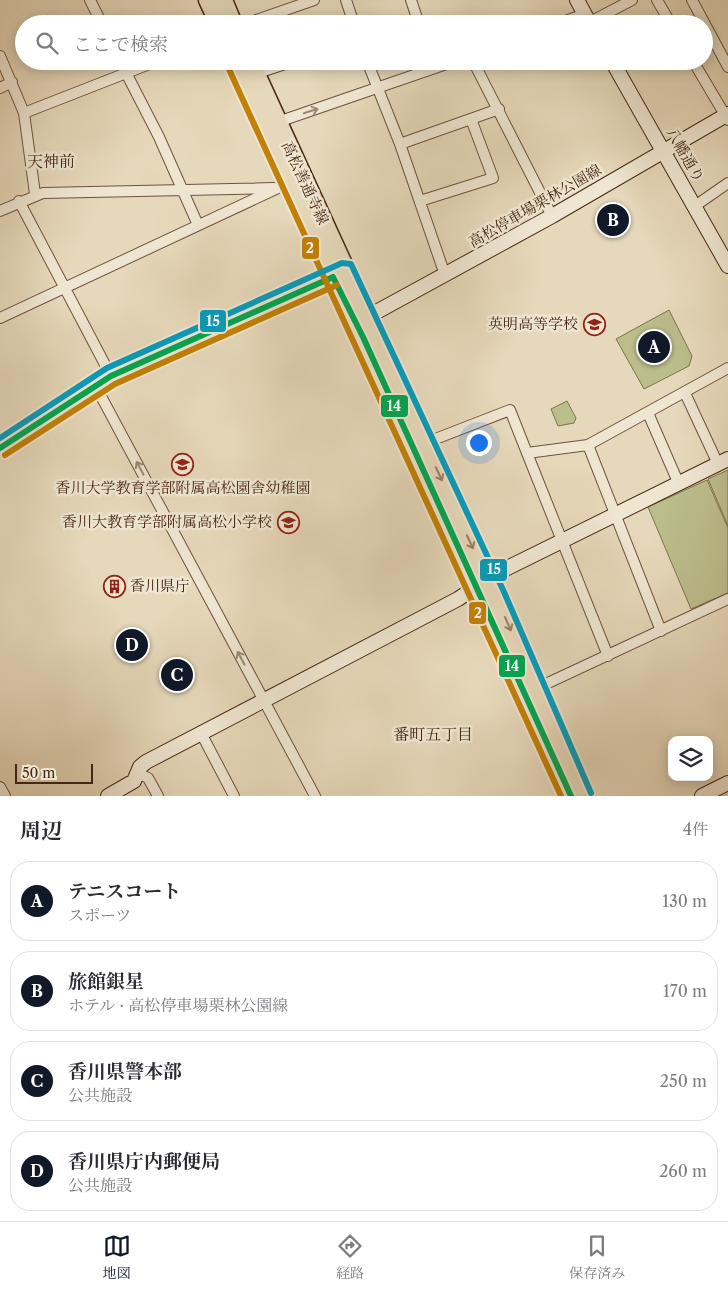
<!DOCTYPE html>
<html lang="ja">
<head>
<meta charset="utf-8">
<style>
  :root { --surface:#fff; --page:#f7f7f7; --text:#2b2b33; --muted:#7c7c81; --line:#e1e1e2; --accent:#111827 }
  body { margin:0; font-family:"Libre Caslon Text","Noto Serif JP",serif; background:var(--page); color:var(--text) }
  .controls { position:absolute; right:15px; bottom:15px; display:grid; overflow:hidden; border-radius:10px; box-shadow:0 2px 12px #0003 }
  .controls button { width:45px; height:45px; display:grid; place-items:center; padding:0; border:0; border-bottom:1px solid var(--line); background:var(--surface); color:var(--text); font:25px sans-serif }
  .scale { position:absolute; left:15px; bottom:12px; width:78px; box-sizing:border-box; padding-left:5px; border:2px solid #462713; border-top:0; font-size:14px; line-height:18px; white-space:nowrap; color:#462713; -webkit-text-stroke:4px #efe6d2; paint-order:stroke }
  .you { position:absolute; left:478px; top:442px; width:18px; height:18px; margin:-12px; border:4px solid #fff; border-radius:50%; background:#1a73e8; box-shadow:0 0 0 8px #1a73e833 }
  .badge { display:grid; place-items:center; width:32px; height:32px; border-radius:50%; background:var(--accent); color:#fff; font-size:16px; font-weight:700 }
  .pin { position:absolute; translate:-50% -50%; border:2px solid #fff; box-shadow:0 1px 5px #0006 }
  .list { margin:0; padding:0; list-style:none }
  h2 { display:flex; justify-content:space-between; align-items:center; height:65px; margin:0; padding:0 20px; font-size:21px }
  h2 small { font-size:16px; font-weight:400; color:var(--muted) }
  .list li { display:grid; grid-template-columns:32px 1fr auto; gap:15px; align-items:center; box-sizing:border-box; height:80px; margin:0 10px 10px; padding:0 10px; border:1px solid var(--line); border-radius:20px }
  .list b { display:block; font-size:19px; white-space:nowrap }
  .list p { margin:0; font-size:16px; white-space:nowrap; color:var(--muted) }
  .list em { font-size:16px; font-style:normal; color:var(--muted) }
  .icon { flex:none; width:28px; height:28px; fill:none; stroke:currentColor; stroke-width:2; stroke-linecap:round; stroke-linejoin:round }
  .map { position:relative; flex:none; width:728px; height:796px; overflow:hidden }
  .search { position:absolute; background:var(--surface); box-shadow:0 2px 12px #0003; left:15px; right:15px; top:15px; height:55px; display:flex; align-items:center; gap:12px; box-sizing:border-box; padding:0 18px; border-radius:28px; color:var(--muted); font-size:19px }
  .sheet { height:425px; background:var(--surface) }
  nav { display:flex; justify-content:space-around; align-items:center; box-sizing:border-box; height:70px; border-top:1px solid var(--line); background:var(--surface); font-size:14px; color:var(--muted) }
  nav a { display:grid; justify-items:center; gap:2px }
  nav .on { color:var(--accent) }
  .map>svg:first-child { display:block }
  .green { fill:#bbbd8b; stroke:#80724f }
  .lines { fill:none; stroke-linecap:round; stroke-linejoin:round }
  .street-casing { stroke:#6e533d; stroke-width:12 }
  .secondary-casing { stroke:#462713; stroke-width:16 }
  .primary-casing { stroke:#462713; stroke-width:19 }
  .street { stroke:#efe6d2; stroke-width:10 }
  .secondary { stroke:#efe6d2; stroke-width:14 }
  .primary { stroke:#e6d8ba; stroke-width:16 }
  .bus-1-casing { stroke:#efe6d2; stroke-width:10 }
  .bus-2-casing { stroke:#efe6d2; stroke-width:10 }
  .bus-3-casing { stroke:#efe6d2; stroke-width:10 }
  .bus-1 { stroke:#00a651; stroke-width:6 }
  .bus-2 { stroke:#c28006; stroke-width:6 }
  .bus-3 { stroke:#079cbb; stroke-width:6 }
  .oneway { stroke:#9a8672 }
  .oneway2 { stroke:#968066 }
  .labels { text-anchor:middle; stroke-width:5; stroke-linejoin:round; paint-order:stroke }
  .street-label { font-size:15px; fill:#462713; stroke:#efe6d2 }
  .poi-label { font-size:15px; fill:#462713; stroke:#efe6d2; text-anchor:end }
  .neighbourhood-label { font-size:16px; fill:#462713; stroke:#efe6d2 }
  .line-badge { stroke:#efe6d2; stroke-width:2 }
  .badge-label { font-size:14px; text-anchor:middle; font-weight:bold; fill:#fff }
</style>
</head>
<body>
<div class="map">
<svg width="728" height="796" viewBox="0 0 728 796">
  <rect width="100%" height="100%" fill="#e6d8ba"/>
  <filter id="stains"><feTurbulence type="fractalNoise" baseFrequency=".004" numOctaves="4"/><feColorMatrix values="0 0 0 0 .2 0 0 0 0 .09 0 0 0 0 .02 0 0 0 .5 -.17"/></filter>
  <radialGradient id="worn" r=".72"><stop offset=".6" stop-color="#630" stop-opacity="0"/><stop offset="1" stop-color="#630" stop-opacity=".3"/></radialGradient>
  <!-- green -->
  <path class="green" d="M669,310l23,46 -3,10 -45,23 -28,-50z
    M567,401l9,17 -2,5 -16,3 -7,-17z
    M728,470v56l-20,-47z
    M707,480l21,48v65l-37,16 -43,-102z"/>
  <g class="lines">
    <defs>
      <path id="street" d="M90,0l12,24
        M346,0l8,24
        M411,0l8,24
        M657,0l14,24
        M692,0l36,67
        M590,22l42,-22
        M245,24l69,-24
        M557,24l28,-10
        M0,56l24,57 11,81
        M120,61l39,76 39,88
        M367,61l33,83 45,131
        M473,61l79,155
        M693,61l35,59
        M252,75l42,-14
        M0,88l12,-6
        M24,113l133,-52
        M275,123l180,-62
        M400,144l99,-35
        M19,201l92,175
        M420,201l73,-23 -22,-59
        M695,206l33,-23
        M0,211l43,-18 231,-5
        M0,318l293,-137
        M95,385l220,411
        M685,393l33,71
        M648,413l30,69
        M425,443l85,-33 17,43 61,-8 140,-77
        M588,445l73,186
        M527,453l81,203
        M535,689l193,-90
        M201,733l33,63
        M138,773l10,5 10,18
        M0,787l5,9"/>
      <path id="secondary" d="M577,0l13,24
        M612,61l116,205
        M358,322l194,-106 176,-102
        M0,448l111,-72 232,-104
        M108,796l26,-15 6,-14 6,-5 312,-163 39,-26 231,-114
        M702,796l26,-13"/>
      <path id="primary" d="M207,0l11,24
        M224,0l10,24
        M235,61l67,150 61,126 208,459
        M251,61l245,535 87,200"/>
    </defs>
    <!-- street casing -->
    <use href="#street" class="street-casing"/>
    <!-- secondary casing -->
    <use href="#secondary" class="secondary-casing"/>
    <!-- primary casing -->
    <use href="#primary" class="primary-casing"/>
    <!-- street -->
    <use href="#street" class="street"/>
    <!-- secondary -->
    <use href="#secondary" class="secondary"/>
    <!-- primary -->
    <use href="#primary" class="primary"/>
    <defs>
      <path id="bus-1" d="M333,277l30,60 208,459
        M0,448l111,-72 222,-99"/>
      <path id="bus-2" d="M227,65l334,731
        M5,455l110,-71 222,-99"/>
      <path id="bus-3" d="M0,438l107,-70 235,-105 9,1 153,328 87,201"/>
    </defs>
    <!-- bus-1 casing -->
    <use href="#bus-1" class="bus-1-casing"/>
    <!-- bus-2 casing -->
    <use href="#bus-2" class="bus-2-casing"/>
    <!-- bus-3 casing -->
    <use href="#bus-3" class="bus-3-casing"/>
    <!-- bus-1 -->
    <use href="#bus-1" class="bus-1"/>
    <!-- bus-2 -->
    <use href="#bus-2" class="bus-2"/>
    <!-- bus-3 -->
    <use href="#bus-3" class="bus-3"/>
  </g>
  <!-- one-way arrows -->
  <defs><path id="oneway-shaft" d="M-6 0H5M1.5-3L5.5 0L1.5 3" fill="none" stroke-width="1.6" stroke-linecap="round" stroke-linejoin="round" transform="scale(1.25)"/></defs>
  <g class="oneway">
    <use href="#oneway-shaft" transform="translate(311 111) rotate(-18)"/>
    <use href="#oneway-shaft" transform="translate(140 468) rotate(-118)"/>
    <use href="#oneway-shaft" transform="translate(241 658) rotate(-118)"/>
  </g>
  <g class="oneway2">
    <use href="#oneway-shaft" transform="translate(439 474) rotate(65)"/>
    <use href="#oneway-shaft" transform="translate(470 542) rotate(65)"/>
    <use href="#oneway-shaft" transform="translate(508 624) rotate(66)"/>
  </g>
  <!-- icons -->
  <defs>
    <symbol id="school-ring" viewBox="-11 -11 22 22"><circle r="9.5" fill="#efe6d2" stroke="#8f2418" stroke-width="1.5"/><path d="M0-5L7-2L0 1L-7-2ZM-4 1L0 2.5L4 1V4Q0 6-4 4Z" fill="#8f2418"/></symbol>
    <symbol id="building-ring" viewBox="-11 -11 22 22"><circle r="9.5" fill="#efe6d2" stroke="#8f2418" stroke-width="1.5"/><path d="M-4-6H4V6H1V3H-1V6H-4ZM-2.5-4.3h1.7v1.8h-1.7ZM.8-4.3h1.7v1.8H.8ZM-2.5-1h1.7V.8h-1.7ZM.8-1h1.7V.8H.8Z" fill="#8f2418"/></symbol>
  </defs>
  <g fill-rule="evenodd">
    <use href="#school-ring" x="582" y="312" width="25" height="25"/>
    <use href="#school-ring" x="170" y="452" width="25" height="25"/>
    <use href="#school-ring" x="276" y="510" width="25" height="25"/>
    <use href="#building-ring" x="102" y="574" width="25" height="25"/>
  </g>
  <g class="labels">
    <!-- street labels -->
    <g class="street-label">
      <text transform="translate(685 155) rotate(60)" y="5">八幡通り</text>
      <text transform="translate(305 183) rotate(65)" y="5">高松善通寺線</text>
      <text transform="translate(535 206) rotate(-30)" y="5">高松停車場栗林公園線</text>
    </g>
    <!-- poi labels -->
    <g class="poi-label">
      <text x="578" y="329">英明高等学校</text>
      <text x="183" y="493" text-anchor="middle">香川大学教育学部附属高松園舎幼稚園</text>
      <text x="272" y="527">香川大教育学部附属高松小学校</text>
      <text x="130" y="591" text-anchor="start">香川県庁</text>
    </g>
    <!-- neighbourhood labels -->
    <g class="neighbourhood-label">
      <text x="51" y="167">天神前</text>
      <text x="433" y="740">番町五丁目</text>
    </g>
  </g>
  <g class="line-badge">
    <rect x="301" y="236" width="19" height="24" rx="5" fill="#c28006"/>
    <rect x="199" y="309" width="28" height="24" rx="5" fill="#079cbb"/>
    <rect x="380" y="394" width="29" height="24" rx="5" fill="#00a651"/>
    <rect x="479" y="558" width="29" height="24" rx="5" fill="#079cbb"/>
    <rect x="468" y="601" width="19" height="24" rx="5" fill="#c28006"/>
    <rect x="498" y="654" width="28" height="24" rx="5" fill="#00a651"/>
  </g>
  <g class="badge-label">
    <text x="310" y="253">2</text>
    <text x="213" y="326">15</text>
    <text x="394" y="411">14</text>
    <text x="494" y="574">15</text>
    <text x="478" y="618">2</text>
    <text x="512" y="671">14</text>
  </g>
  <rect width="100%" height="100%" filter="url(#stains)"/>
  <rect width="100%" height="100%" fill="url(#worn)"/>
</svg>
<div class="controls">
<button><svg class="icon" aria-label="layers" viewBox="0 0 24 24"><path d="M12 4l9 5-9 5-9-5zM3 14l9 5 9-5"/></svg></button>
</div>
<div class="scale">50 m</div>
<div class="you"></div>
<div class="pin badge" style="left:654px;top:347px">A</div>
<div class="pin badge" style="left:613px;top:220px">B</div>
<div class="pin badge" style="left:177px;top:675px">C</div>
<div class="pin badge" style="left:132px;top:645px">D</div>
<div class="search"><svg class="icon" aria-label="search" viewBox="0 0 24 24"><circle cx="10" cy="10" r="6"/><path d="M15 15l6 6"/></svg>ここで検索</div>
</div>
<section class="sheet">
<h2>周辺<small>4件</small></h2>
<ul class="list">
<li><span class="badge">A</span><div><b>テニスコート</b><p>スポーツ</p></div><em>130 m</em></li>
<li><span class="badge">B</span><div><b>旅館銀星</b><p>ホテル · 高松停車場栗林公園線</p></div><em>170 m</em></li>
<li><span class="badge">C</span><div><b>香川県警本部</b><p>公共施設</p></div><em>250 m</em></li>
<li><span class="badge">D</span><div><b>香川県庁内郵便局</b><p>公共施設</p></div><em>260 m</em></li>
</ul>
</section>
<nav>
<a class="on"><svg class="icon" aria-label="map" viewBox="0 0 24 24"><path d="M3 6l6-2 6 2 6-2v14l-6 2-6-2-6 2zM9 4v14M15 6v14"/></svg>地図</a>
<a><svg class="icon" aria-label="directions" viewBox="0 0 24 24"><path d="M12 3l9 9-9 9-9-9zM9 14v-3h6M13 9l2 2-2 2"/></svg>経路</a>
<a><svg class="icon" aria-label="saved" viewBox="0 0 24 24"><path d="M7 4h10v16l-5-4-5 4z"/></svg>保存済み</a>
</nav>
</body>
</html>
